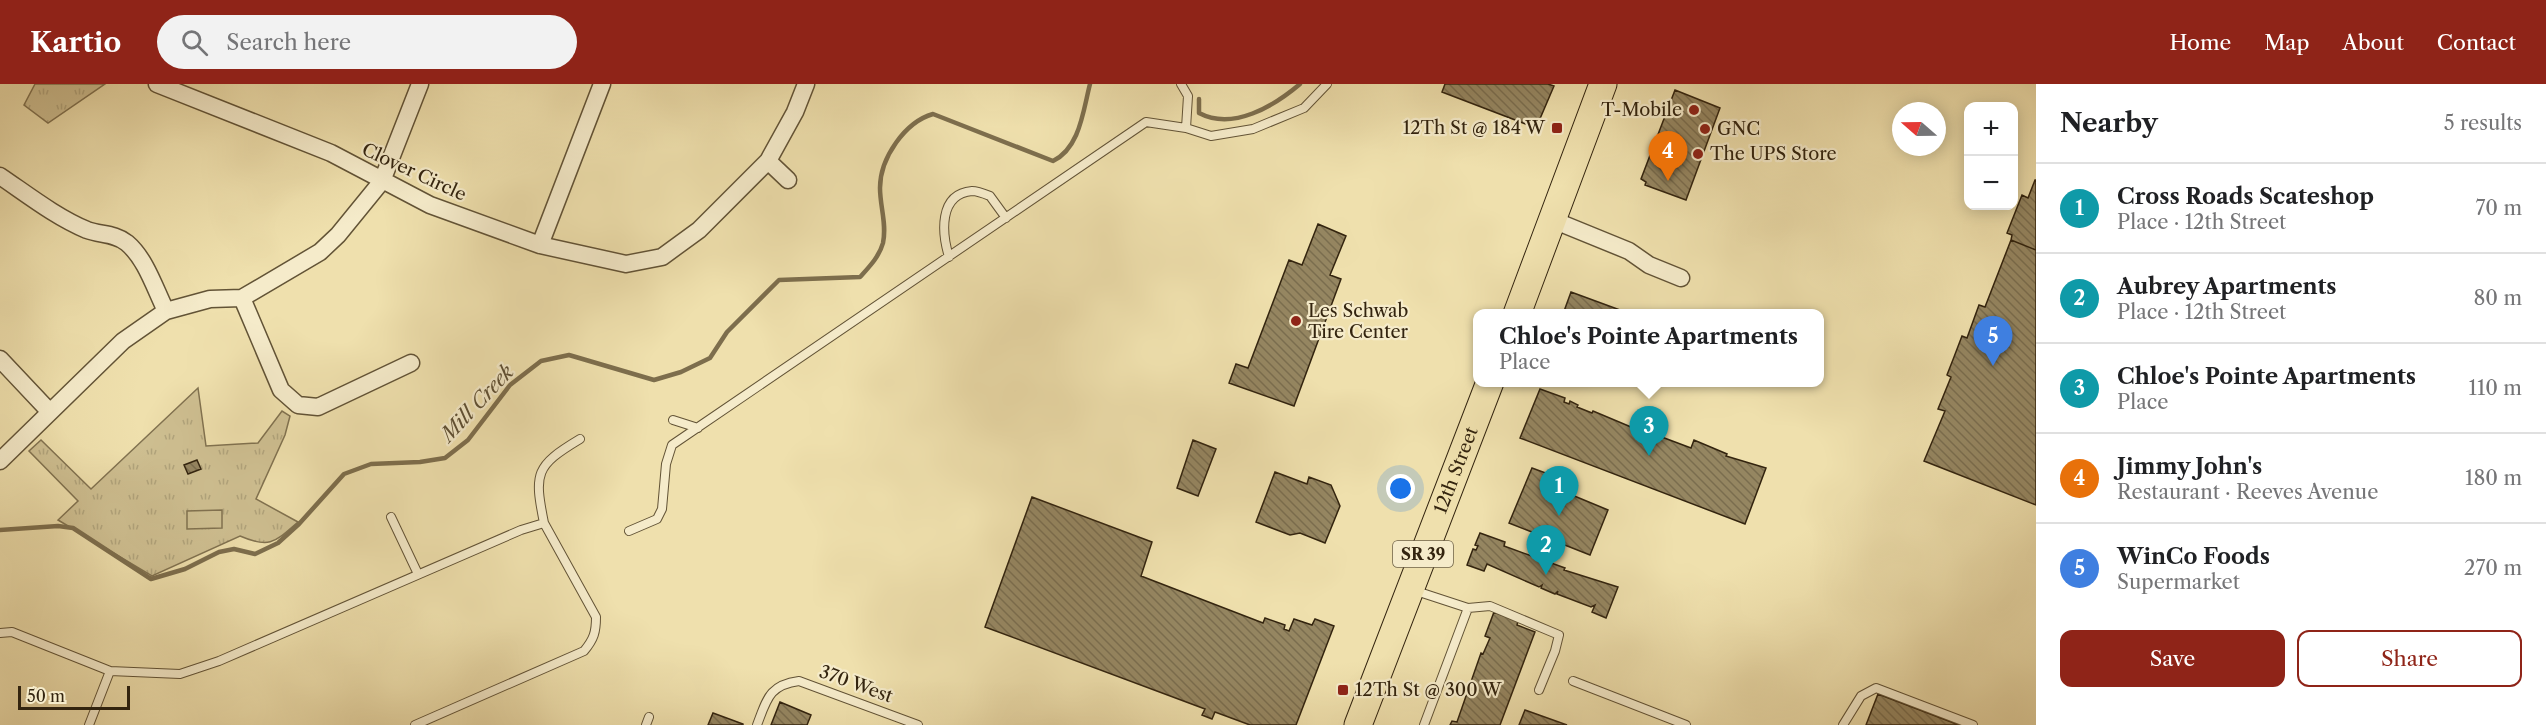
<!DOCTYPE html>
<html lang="en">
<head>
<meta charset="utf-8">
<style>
  :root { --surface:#fff; --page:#f2f2f2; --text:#202124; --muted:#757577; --line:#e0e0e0; --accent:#8f2418 }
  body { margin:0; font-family:"Libre Caslon Text",serif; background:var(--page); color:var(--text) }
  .controls { position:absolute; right:18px; top:18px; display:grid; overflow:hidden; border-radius:12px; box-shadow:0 3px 15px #0003 }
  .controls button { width:54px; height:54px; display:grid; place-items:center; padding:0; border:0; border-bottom:2px solid var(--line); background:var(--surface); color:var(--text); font:30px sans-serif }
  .compass { position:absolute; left:1892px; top:18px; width:54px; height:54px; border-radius:50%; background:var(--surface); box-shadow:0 3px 15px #0003; rotate:290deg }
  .scale { position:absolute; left:18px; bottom:15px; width:112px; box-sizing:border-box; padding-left:6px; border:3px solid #33240f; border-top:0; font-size:16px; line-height:21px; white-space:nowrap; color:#33240f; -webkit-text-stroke:4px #f5ebca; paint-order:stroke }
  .you { position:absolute; left:1401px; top:405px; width:21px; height:21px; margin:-15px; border:4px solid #fff; border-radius:50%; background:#1a73e8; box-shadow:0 0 0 9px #1a73e833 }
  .badge { display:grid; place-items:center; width:39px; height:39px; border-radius:50%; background:var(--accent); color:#fff; font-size:20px; font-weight:700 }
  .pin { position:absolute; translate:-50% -50px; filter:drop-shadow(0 2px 3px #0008) }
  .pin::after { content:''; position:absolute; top:32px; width:21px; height:18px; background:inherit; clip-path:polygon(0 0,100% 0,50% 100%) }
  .popup { position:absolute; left:1473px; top:225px; width:351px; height:78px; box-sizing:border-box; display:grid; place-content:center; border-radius:12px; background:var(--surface); filter:drop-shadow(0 2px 4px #0005); font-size:20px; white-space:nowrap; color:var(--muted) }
  .popup b { font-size:22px; color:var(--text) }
  .popup::after { content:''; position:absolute; left:50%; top:100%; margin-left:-12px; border:12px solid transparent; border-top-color:var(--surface) }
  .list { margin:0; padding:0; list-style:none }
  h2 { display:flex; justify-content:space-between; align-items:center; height:78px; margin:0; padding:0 24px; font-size:26px }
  h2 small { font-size:20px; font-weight:400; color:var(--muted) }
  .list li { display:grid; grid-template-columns:39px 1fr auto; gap:18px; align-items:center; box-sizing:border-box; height:90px; padding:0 24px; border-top:2px solid var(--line) }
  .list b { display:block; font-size:22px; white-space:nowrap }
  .list p { margin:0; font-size:20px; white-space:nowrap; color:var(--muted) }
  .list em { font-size:20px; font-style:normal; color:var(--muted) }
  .actions { display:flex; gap:12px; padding:18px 24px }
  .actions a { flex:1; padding:14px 0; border:2px solid var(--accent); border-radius:12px; text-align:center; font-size:21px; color:var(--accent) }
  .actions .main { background:var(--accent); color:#fff }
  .icon { flex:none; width:33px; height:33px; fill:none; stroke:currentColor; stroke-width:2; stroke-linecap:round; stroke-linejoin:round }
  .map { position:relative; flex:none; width:2036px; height:641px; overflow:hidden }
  header { display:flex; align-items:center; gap:36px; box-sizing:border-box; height:84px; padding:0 30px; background:var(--accent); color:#fff }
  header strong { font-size:28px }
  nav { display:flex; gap:33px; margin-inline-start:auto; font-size:21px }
  .search { width:420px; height:54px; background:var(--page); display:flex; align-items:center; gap:15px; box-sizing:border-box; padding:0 21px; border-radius:33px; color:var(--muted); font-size:22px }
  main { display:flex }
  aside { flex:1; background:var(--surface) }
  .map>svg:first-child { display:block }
  .grass { fill:url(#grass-tufts); stroke:#817250; stroke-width:1.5 }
  .pitch { fill:#cfc092; stroke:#817250; stroke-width:1.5 }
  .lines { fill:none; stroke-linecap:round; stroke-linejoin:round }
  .stream { stroke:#7d6e4d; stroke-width:4.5 }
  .building { fill:url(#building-back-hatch); stroke:#33240f; stroke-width:1.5 }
  .service-casing { stroke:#625336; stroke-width:10 }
  .minor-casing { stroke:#625336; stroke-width:19 }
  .primary-casing { stroke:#33240f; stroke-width:29 }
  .service { stroke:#f5ebca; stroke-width:8 }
  .minor { stroke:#f5ebca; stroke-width:16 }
  .primary { stroke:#efe0ad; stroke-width:27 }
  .poi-dot { fill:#8f2418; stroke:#f5ebca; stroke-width:2 }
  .labels { text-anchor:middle; stroke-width:4.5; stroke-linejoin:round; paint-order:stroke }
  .shield { fill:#f5ebca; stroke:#6d6047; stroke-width:1.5 }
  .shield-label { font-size:16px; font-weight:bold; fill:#33240f }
  .poi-label { font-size:18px; fill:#33240f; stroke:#f5ebca; text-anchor:start }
  .street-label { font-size:18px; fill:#33240f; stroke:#f5ebca }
  .water-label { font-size:20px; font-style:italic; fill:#5e4f33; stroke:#f5ebca }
</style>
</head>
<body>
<header>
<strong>Kartio</strong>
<div class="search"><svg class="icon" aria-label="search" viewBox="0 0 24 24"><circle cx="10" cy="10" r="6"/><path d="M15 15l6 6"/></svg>Search here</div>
<nav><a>Home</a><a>Map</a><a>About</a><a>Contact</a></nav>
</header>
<main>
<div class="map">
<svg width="2036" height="641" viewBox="0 0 2036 641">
  <defs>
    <pattern id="grass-tufts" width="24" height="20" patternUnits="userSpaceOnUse" patternTransform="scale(1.5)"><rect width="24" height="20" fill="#cfc092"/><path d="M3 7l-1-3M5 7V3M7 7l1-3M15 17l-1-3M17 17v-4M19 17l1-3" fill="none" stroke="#b2a57d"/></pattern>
    <pattern id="building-back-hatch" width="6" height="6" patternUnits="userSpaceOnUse" patternTransform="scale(1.5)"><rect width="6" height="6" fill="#958661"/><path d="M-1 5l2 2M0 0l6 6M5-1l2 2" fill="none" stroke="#7a6d4e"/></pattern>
  </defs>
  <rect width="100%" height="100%" fill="#efe0ad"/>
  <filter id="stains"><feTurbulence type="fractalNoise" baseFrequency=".00333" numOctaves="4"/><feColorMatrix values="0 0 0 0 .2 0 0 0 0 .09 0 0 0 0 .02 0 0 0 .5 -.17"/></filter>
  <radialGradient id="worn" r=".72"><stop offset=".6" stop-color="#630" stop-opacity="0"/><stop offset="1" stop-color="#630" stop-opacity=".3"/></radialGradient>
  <!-- grass -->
  <path class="grass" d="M35,0h70l-57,39 -24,-18z
    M198,304l8,58 52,-3 24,-32 8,5 -5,19 -29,64 42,23c-23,20 -28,27 -58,14l-88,40 -94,-56 20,-19 -49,-50 12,-11 50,49z"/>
  <!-- pitch -->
  <path class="pitch" d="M222,426v18l-35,1v-18z"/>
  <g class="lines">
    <!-- stream -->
    <path class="stream" d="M1199,15v14c34,18 75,-7 101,-29
      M0,446l58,-4 15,2 78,51 34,-10 34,-17 15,-3 21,5 23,-11 21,-19 45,-50 27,-10 49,-2 25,-4 23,-18 42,-55 31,-24 28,-6 85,25 27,-8 29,-14 17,-26 52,-52 81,-3c9,-10 19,-20 23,-34 4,-19 -3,-36 -3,-55 0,-30 25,-66 53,-74l120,47c27,-13 30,-50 37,-77"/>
  </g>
  <!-- building -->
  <path class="building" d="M1445,0h103l6,2 -18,42 -94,-36z
    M1675,6l45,18 -34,92 -41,-15 1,-3 -5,-3z
    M2035,96h1v70l-25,-10 1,-5 -5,-2 15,-38 6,3z
    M1318,140l28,12 -16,39 11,4 -47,127 -65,-23 7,-19 12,4 41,-108 13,5z
    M2011,156l25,10v255l-112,-44 21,-50 -7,-2 13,-32 -4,-2 7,-18 8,-21 5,2 12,-33 6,2z
    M1571,208l49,18 -1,4h-56z
    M1540,305l25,9 -1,4 5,2 1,-3 8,4 -1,2 15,6 1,-2 57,24 1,-2 40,15 3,-8 33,14 -1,2 40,12 -21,56 -225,-86z
    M1193,356l23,9 -18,47 -21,-8z
    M197,376l4,9 -13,5 -4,-9z
    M1532,384l27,10 -4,10 53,22 -18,45 -81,-32z
    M1275,388l32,12 2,-7 22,8 9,21 -15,37 -25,-10 -10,2 -34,-13z
    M1032,413l120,45 -11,34 122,47 2,-5 20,7 -1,4 5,2 5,-12 18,6 3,-6 19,7 -38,99h-46l-35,-13 -3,7 -10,-4 3,-6 -220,-82z
    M1480,449l25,9 -1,4 61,22 -1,2 54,17 -12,31 -14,-6 3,-7 -4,2 -34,-13 1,-3 -3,3 -14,-6 1,-3 -3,2 -52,-23 -3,7 -17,-6 6,-16 3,1 2,-4 -3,-1z
    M1494,528l24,9 -1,4 18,7 -35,93h-50l2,-4 5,1 24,-69 2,1 7,-16 -5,-2z
    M1878,610l81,31h-93z
    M780,618l31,13 -4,10h-36z
    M1525,626l42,15h-48z
    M713,629l30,11v1h-35z"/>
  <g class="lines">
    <defs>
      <path id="service" d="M1181,0l7,12 -2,32
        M949,173c-7,-23 -11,-63 23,-66 5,0 13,3 18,5l16,22
        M673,336l25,8
        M391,433l27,57
        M629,447l28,-12 5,-10 4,-45 6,-19 474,-323 40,6 25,8 42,-7 51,-21 23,-24
        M1413,506l55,18 -44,117
        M1468,524l22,-2 69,29 -4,16 -16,39
        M0,549l12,-1 98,39 70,3 39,-13 302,-131 23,-7c-10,-50 -9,-57 36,-84
        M1573,597l113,44
        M89,641l21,-54
        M415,641l169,-74c10,-12 12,-19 12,-34l-52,-94
        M646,641l3,-8
        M757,641c10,-26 12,-40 42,-44l119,44
        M1843,641l18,-29 15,-8 97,37"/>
      <path id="minor" d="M157,0l174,69 99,52 110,40 86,19 36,-7 37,-27 69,-69 27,-49 11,-28
        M768,77l20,19
        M0,92c28,19 56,41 87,54 13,5 28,3 40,13 19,16 28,46 39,68
        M1553,136l76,31 20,14 32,13
        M540,161l62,-161
        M242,214l39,92 17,15 20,2 93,-44
        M0,275l49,52
        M0,377l123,-120 43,-30 44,-12 32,-1 78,-46 18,-17 44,-54 38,-97"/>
      <g id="primary">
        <path d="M1517,230l86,-230"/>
        <path id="s1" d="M1358,641l132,-343"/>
      </g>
    </defs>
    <!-- service casing -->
    <use href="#service" class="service-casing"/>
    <!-- minor casing -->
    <use href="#minor" class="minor-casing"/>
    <!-- primary casing -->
    <use href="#primary" class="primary-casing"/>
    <!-- service -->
    <use href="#service" class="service"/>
    <!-- minor -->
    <use href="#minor" class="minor"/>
    <!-- primary -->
    <use href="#primary" class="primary"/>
  </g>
  <!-- markers -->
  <g class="poi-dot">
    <circle cx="1694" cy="26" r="6"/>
    <rect x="1551" y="38" width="12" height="12" rx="3"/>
    <circle cx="1705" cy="45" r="6"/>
    <circle cx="1698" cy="70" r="6"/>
    <circle cx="1296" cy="237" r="6"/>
    <rect x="1337" y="600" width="12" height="12" rx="3"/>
  </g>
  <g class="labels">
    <!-- shield labels -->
    <rect class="shield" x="1393" y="457" width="60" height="26" rx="4.5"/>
    <g class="shield-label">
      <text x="1423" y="476">SR 39</text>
    </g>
    <!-- poi labels -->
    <g class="poi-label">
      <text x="1682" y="32" text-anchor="end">T-Mobile</text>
      <text x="1545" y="50" text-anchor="end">12Th St @ 184 W</text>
      <text x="1717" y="51">GNC</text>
      <text x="1710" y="76">The UPS Store</text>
      <text x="1308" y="233">Les Schwab<tspan x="1308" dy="21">Tire Center</tspan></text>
      <text x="1355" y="612">12Th St @ 300 W</text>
    </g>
    <!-- street labels -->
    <g class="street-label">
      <text transform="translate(414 88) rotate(25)" y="6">Clover Circle</text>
      <text dy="6" stroke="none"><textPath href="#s1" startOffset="273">12th Street</textPath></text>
      <text transform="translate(856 600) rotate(20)" y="6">370 West</text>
    </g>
    <!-- water labels -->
    <g class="water-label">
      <text transform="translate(477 319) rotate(-47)" y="7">Mill Creek</text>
    </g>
  </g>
  <rect width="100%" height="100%" filter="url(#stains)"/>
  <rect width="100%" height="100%" fill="url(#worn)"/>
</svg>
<div class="controls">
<button>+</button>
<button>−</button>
</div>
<svg class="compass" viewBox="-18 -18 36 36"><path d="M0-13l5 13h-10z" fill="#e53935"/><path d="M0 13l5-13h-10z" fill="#757577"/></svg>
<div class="scale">50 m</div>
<div class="you"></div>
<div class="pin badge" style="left:1559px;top:432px;background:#0f9aa8">1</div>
<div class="pin badge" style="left:1546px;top:491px;background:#0f9aa8">2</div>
<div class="pin badge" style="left:1649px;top:372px;background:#0f9aa8">3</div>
<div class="popup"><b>Chloe's Pointe Apartments</b>Place</div>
<div class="pin badge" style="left:1668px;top:97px;background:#e8710a">4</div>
<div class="pin badge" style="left:1993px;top:282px;background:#3f7fe0">5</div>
</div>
<aside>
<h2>Nearby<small>5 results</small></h2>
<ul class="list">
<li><span class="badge" style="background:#0f9aa8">1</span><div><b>Cross Roads Scateshop</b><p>Place · 12th Street</p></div><em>70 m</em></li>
<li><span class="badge" style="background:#0f9aa8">2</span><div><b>Aubrey Apartments</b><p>Place · 12th Street</p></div><em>80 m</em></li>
<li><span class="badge" style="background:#0f9aa8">3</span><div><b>Chloe's Pointe Apartments</b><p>Place</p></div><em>110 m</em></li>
<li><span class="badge" style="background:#e8710a">4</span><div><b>Jimmy John's</b><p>Restaurant · Reeves Avenue</p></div><em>180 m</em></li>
<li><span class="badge" style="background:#3f7fe0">5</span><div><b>WinCo Foods</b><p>Supermarket</p></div><em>270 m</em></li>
</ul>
<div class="actions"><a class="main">Save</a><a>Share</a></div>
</aside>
</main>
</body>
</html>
